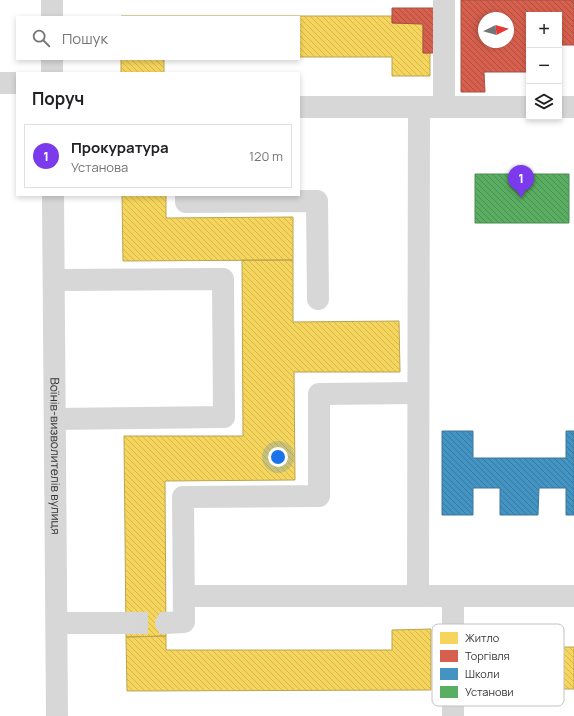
<!DOCTYPE html>
<html lang="uk">
<head>
<meta charset="utf-8">
<style>
  :root { --surface:#fff; --page:#f6f6f6; --text:#202124; --muted:#757577; --line:#e0e0e0; --accent:#7c3aed }
  body { margin:0; font-family:Manrope,sans-serif; background:var(--page); color:var(--text) }
  .controls { position:absolute; right:12px; top:12px; display:grid; overflow:hidden; border-radius:0px; box-shadow:0 2px 6px #0003 }
  .controls button { width:36px; height:36px; display:grid; place-items:center; padding:0; border:0; border-bottom:1px solid var(--line); background:var(--surface); color:var(--text); font:20px sans-serif }
  .compass { position:absolute; left:478px; top:12px; width:36px; height:36px; border-radius:50%; background:var(--surface); box-shadow:0 2px 6px #0003; rotate:85deg }
  .you { position:absolute; left:278px; top:457px; width:14px; height:14px; margin:-10px; border:3px solid #fff; border-radius:50%; background:#1a73e8; box-shadow:0 0 0 6px #1a73e833 }
  .badge { display:grid; place-items:center; width:26px; height:26px; border-radius:50%; background:var(--accent); color:#fff; font-size:13px; font-weight:700 }
  .pin { position:absolute; translate:-50% -33px; filter:drop-shadow(0 1px 2px #0008) }
  .pin::after { content:''; position:absolute; top:21px; width:14px; height:12px; background:inherit; clip-path:polygon(0 0,100% 0,50% 100%) }
  .list { margin:0; padding:0; list-style:none }
  h2 { display:flex; justify-content:space-between; align-items:center; height:52px; margin:0; padding:0 16px; font-size:17px }
  h2 small { font-size:13px; font-weight:400; color:var(--muted) }
  .list li { display:grid; grid-template-columns:26px 1fr auto; gap:12px; align-items:center; box-sizing:border-box; height:64px; margin:0 8px 8px; padding:0 8px; border:1px solid var(--line); border-radius:0px }
  .list b { display:block; font-size:15px; white-space:nowrap }
  .list p { margin:0; font-size:13px; white-space:nowrap; color:var(--muted) }
  .list em { font-size:13px; font-style:normal; color:var(--muted) }
  .icon { flex:none; width:22px; height:22px; fill:none; stroke:currentColor; stroke-width:2; stroke-linecap:round; stroke-linejoin:round }
  .map { position:relative; flex:none; width:574px; height:716px; overflow:hidden }
  .search { position:absolute; background:var(--surface); box-shadow:0 2px 6px #0003; left:16px; top:16px; width:284px; height:44px; display:flex; align-items:center; gap:10px; box-sizing:border-box; padding:0 14px; border-radius:0px; color:var(--muted); font-size:15px }
  .panel { position:absolute; background:var(--surface); box-shadow:0 2px 6px #0003; left:16px; top:72px; width:284px; height:124px; border-radius:0px }
  .map>svg:first-child { display:block }
  .homes { fill:url(#homes-back-hatch); stroke:#bca450 }
  .shops { fill:url(#shops-back-hatch); stroke:#a55245; fill-rule:evenodd }
  .schools { fill:url(#schools-back-hatch); stroke:#3e7698 }
  .public { fill:url(#public-back-hatch); stroke:#4e8953 }
  .lines { fill:none; stroke-linecap:round; stroke-linejoin:round }
  .minor-tunnel { stroke:#d6d6d6; stroke-width:22; stroke-dasharray:22 11; stroke-linecap:butt }
  .minor { stroke:#d7d7d7; stroke-width:22 }
  .labels { text-anchor:middle; stroke-width:4; stroke-linejoin:round; paint-order:stroke }
  .street-label { font-size:12px; fill:#333; stroke:#fff }
  .key { fill:#fff; stroke:#c2c2c2; stroke-width:1 }
  .key-label { font-size:11px; fill:#333 }
</style>
</head>
<body>
<div class="map">
<svg width="574" height="716" viewBox="0 0 574 716">
  <defs>
    <pattern id="homes-back-hatch" width="6" height="6" patternUnits="userSpaceOnUse"><rect width="6" height="6" fill="#f6d55c"/><path d="M-1 5l2 2M0 0l6 6M5-1l2 2" fill="none" stroke="#d3b750"/></pattern>
    <pattern id="shops-back-hatch" width="6" height="6" patternUnits="userSpaceOnUse"><rect width="6" height="6" fill="#d6604d"/><path d="M-1 5l2 2M0 0l6 6M5-1l2 2" fill="none" stroke="#ae5041"/></pattern>
    <pattern id="schools-back-hatch" width="6" height="6" patternUnits="userSpaceOnUse"><rect width="6" height="6" fill="#4393c3"/><path d="M-1 5l2 2M0 0l6 6M5-1l2 2" fill="none" stroke="#39799f"/></pattern>
    <pattern id="public-back-hatch" width="6" height="6" patternUnits="userSpaceOnUse"><rect width="6" height="6" fill="#5aae61"/><path d="M-1 5l2 2M0 0l6 6M5-1l2 2" fill="none" stroke="#4b8e51"/></pattern>
  </defs>
  <rect width="100%" height="100%" fill="#fff"/>
  <!-- homes -->
  <path class="homes" d="M121,16h58v1h-58z
    M179,16h213v7l31,1v29h7v23h-38v-19h-93v-40h-120z
    M121,59h43v14h-43z
    M122,195h44v23l127,-1v43l-170,1z
    M242,260h51v62l106,-1 1,51h-106l1,108 -130,1 1,155 -40,1 -2,-201h119z
    M431,629v61l-304,1 -1,-54 40,-1v14h226v-20z
    M469,629h41v18h64v42h-105z"/>
  <!-- shops -->
  <path class="shops" d="M461,0h113v45h-15v-30h-30v57h-45l1,20h-24zM484,18h24v24h-24z
    M392,8h46v45h-15v-29l-31,-1z"/>
  <!-- schools -->
  <path class="schools" d="M442,431h31v27h93v-27h8v84h-8v-27h-27l-1,27h-38v-27h-27v27h-31z"/>
  <!-- public -->
  <path class="public" d="M475,174h94v49h-94z"/>
  <g class="lines">
    <!-- minor-tunnel -->
    <path class="minor-tunnel" d="M126,623h40"/>
    <!-- minor -->
    <g class="minor">
      <path d="M52,0v17"/>
      <path d="M444,0v107"/>
      <path d="M52,59v14"/>
      <path d="M0,83h17"/>
      <path d="M299,107h230"/>
      <path d="M559,107h15"/>
      <path id="s1" d="M53,195l4,521"/>
      <path d="M186,195v7l131,-1 1,98"/>
      <path d="M54,280l169,-1 1,138 -169,2"/>
      <path d="M184,596h390"/>
      <path d="M418,596l1,-489"/>
      <path d="M453,596v120"/>
      <path d="M57,623h69"/>
      <path d="M166,623l18,-1 -1,-125 136,-1v-102l99,-1"/>
    </g>
  </g>
  <g class="labels">
    <!-- street labels -->
    <g class="street-label">
      <text dy="4" stroke="none"><textPath href="#s1" startOffset="261">Воїнів-визволителів вулиця</textPath></text>
    </g>
  </g>
  <!-- legend -->
  <rect x="432" y="624" width="132" height="82" rx="6" class="key"/>
  <rect x="440" y="632" width="18" height="12" fill="#f6d55c"/>
  <rect x="440" y="650" width="18" height="12" fill="#d6604d"/>
  <rect x="440" y="668" width="18" height="12" fill="#4393c3"/>
  <rect x="440" y="686" width="18" height="12" fill="#5aae61"/>
  <g class="key-label">
    <text x="465" y="642">Житло</text>
    <text x="465" y="660">Торгівля</text>
    <text x="465" y="678">Школи</text>
    <text x="465" y="696">Установи</text>
  </g>
</svg>
<div class="controls">
<button>+</button>
<button>−</button>
<button><svg class="icon" aria-label="layers" viewBox="0 0 24 24"><path d="M12 4l9 5-9 5-9-5zM3 14l9 5 9-5"/></svg></button>
</div>
<svg class="compass" viewBox="-18 -18 36 36"><path d="M0-13l5 13h-10z" fill="#e53935"/><path d="M0 13l5-13h-10z" fill="#757577"/></svg>
<div class="you"></div>
<div class="pin badge" style="left:521px;top:198px">1</div>
<div class="search"><svg class="icon" aria-label="search" viewBox="0 0 24 24"><circle cx="10" cy="10" r="6"/><path d="M15 15l6 6"/></svg>Пошук</div>
<section class="panel">
<h2>Поруч<small></small></h2>
<ul class="list">
<li><span class="badge">1</span><div><b>Прокуратура</b><p>Установа</p></div><em>120 m</em></li>
</ul>
</section>
</div>
</body>
</html>
